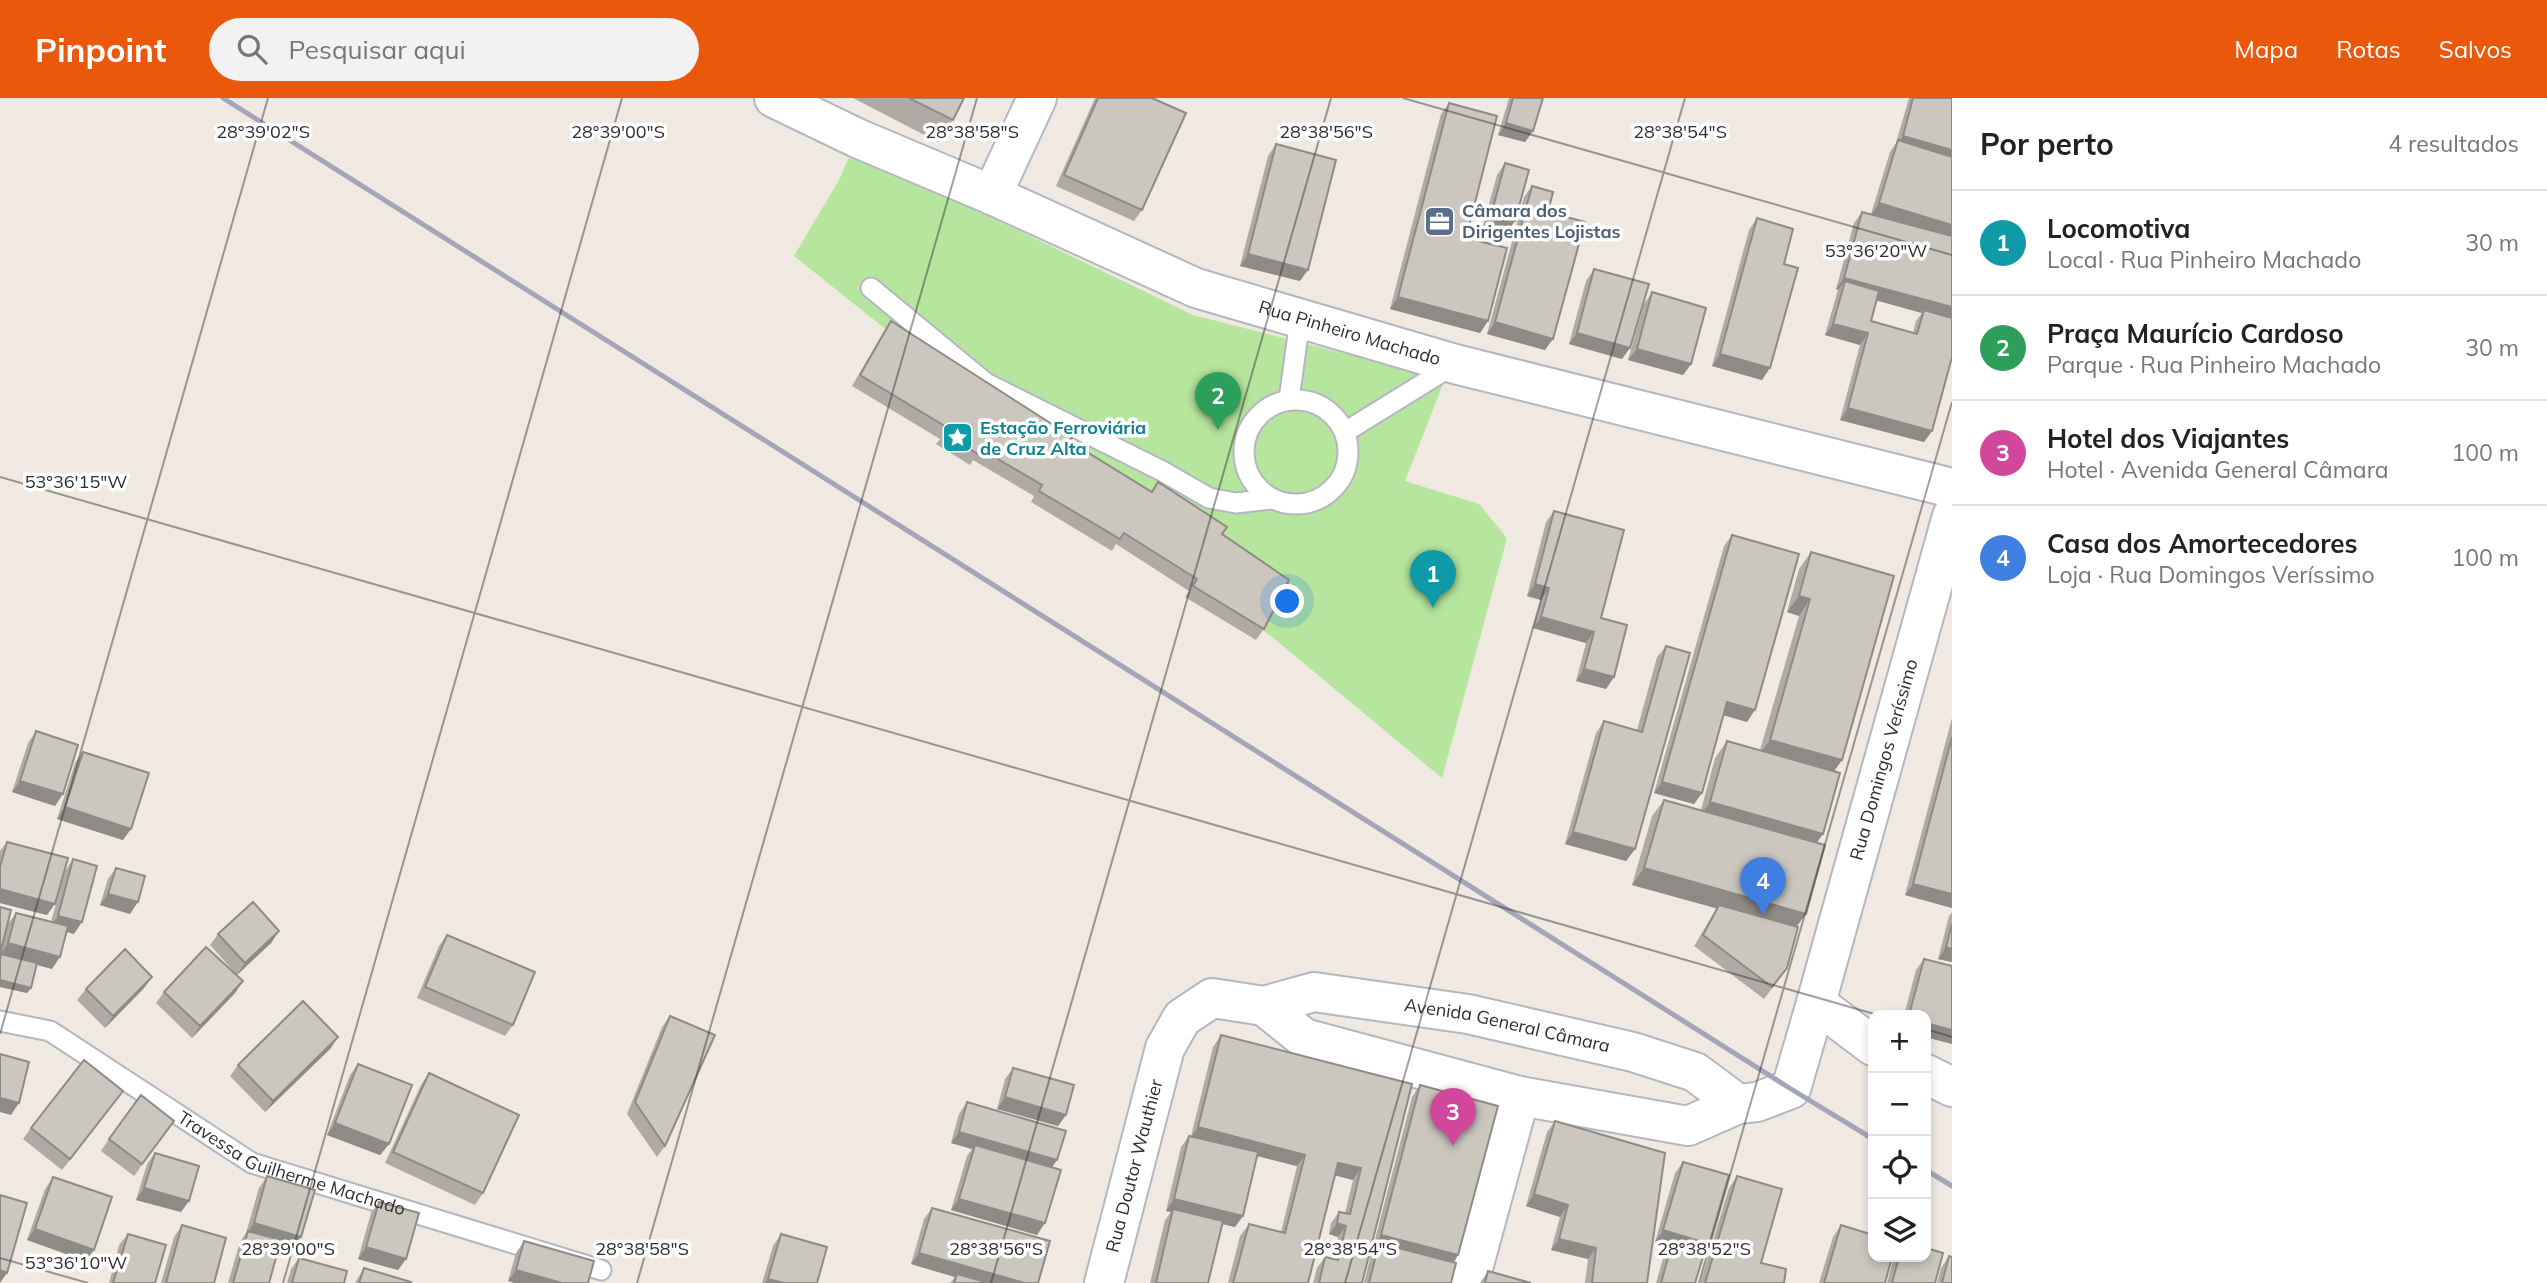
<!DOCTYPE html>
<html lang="pt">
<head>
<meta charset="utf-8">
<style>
  :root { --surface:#fff; --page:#f2f2f2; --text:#222; --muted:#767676; --line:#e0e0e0; --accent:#ea580c }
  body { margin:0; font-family:Mulish,sans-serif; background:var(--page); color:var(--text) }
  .controls { position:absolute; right:21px; bottom:21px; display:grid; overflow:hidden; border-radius:14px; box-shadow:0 4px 10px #0003 }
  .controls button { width:63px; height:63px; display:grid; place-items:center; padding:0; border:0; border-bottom:2px solid var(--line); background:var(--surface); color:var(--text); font:35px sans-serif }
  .you { position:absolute; left:1288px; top:504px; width:24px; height:24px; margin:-18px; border:5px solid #fff; border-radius:50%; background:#1a73e8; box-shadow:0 0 0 10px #1a73e833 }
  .badge { display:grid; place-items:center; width:46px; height:46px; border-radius:50%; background:var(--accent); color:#fff; font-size:23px; font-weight:700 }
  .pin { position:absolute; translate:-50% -58px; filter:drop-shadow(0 2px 4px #0008) }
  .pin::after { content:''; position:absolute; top:37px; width:24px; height:21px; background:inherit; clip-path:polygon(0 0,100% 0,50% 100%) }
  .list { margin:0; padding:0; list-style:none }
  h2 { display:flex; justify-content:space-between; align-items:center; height:91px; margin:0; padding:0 28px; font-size:30px }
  h2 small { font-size:23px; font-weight:400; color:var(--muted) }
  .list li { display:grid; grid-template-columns:46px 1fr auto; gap:21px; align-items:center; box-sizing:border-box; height:105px; padding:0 28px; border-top:2px solid var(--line) }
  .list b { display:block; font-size:26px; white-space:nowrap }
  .list p { margin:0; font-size:23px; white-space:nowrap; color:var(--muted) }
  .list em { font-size:23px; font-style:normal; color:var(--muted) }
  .icon { flex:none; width:38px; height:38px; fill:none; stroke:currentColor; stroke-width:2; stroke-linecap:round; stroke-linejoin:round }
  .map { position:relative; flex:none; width:1952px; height:1185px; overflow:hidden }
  header { display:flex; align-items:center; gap:42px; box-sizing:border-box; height:98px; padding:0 35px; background:var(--accent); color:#fff }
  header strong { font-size:33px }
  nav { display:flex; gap:38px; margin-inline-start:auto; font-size:24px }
  .search { width:490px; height:63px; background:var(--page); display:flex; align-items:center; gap:18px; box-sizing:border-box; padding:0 24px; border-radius:38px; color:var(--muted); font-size:26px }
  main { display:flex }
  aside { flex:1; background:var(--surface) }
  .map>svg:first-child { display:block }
  .green { fill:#b6e59e }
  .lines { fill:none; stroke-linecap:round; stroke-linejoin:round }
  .service-casing { stroke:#b4b7c1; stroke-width:23 }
  .minor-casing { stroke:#b4b7c1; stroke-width:42 }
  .tertiary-casing { stroke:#b4b7c1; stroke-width:42 }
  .secondary-casing { stroke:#b4b7c1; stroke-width:42 }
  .service { stroke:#fff; stroke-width:19 }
  .minor { stroke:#fff; stroke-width:38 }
  .tertiary { stroke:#fff; stroke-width:38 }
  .secondary { stroke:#fff; stroke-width:38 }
  .rail { stroke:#a3a6b8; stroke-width:5 }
  .wall { fill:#afaba4; fill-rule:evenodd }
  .shaded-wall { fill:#8e8b86 }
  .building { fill:#cbc7bf; stroke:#8e8b86; stroke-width:2 }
  .ticks { fill:none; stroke:#2e2e2e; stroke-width:2; stroke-opacity:0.45 }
  .labels { text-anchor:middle; stroke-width:7; stroke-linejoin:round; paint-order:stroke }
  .service-label { font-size:18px; font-weight:bold; fill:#4e5e75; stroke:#fff; text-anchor:start }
  .street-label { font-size:18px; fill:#2e2e2e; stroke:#fff }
  .culture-label { font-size:18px; font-weight:bold; fill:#0d838f; stroke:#fff; text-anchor:start }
  .ticks-label { font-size:18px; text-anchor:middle; fill:#2e2e2e; stroke:#fff; stroke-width:7; stroke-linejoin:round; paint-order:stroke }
</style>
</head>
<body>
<header>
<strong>Pinpoint</strong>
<div class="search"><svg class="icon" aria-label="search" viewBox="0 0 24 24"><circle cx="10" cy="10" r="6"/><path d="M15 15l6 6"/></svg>Pesquisar aqui</div>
<nav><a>Mapa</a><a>Rotas</a><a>Salvos</a></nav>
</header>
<main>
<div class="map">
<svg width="1952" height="1185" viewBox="0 0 1952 1185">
  <rect width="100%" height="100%" fill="#efe9e1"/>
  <!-- green -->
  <path class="green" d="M852,52l341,165 252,64 -40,102 74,23 28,34 -65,240 -164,-136 -484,-386 45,-76z"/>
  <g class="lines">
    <defs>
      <g id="service">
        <path d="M871,190l115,95 176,88 47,27 27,5 35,-4"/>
        <path d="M1289,301l11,-79"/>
        <circle cx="1296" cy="354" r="52"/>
        <path d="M1345,334l110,-68"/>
        <path id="s1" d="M0,923l50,10 202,132 349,107"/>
      </g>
      <path id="minor" d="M992,97l45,-97
        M1469,1185l51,-187"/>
      <g id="tertiary">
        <path d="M1264,908l40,32 216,58 168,30 50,-22 19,-2 34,-13 25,-86"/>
        <path id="s2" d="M1104,1185l61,-235 17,-30 30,-20 52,8 50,-14 154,22 165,38 62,20 43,32"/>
      </g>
      <g id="secondary">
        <path id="s3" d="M774,0l83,40 135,57 204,93 259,76 497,124"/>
        <path id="s4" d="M1873,948l-57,-43 136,-487"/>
        <path d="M1926,976l26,13"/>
      </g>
    </defs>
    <!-- service casing -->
    <use href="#service" class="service-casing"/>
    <!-- minor casing -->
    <use href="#minor" class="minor-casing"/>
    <!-- tertiary casing -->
    <use href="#tertiary" class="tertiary-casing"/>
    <!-- secondary casing -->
    <use href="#secondary" class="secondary-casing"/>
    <!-- service -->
    <use href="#service" class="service"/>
    <!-- minor -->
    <use href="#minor" class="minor"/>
    <!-- tertiary -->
    <use href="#tertiary" class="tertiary"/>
    <!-- secondary -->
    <use href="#secondary" class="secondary"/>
    <!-- rail -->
    <path class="rail" d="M223,0l1568,991 82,50
      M1926,1072l26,16"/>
  </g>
  <!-- wall -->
  <path class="wall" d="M853,0h111l-11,22 -15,22z
    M1095,0h57l-10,112 -8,11 -78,-35z
    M1509,0h34l-10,33 -8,11 -27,-7z
    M1909,0h43l-20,333 -8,11 -84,-22 20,-75 -35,-10 12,-42 1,-3 -2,-1 18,-66 8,-11 9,2 19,-62 6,-9zM1876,202l46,13 -6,8 -3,12 -42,-12z
    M1449,5l17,135 22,83 -8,12 -90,-24 51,-195z
    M1276,46l24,137 -60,-15 28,-110z
    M1505,65l2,69 -24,-6 14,-51z
    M1532,88l16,26 -3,138 -58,-16 37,-137z
    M1757,120l27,46 -22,116 -50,-14 37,-136z
    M1594,171l28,90 -53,-15 17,-63z
    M1652,194l39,72 -8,11 -55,-15 16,-56z
    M891,223l178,120 82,51 7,-10 64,52 42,95 -8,11 -71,-43 4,-6 -73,-47 -4,7 -81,-49 3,-6 -61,-36 -3,5 -34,-21 4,-5 -88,-53 31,-53z
    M1554,413l47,107 13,59 -8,12 -30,-8 10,-38 -53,-15 8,-28 -14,-4 19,-74z
    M1732,437l15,187 -23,-7 -22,78 -8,11 -40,-11 70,-247z
    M1811,454l31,208 -8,11 -38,156 -17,52 -15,20 -70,-53 23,-38 -85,-23 20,-69 12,-16 37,10 14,-52 12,-17 33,9 39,-134 -12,-4 12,-43z
    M1666,548l-31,203 -9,12 -61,-17 31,-111 8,-12 33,9 20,-73z
    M1952,620v190l-47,-13z
    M36,633l19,75 -43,-14 16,-49z
    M83,654l40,88 -66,-21 18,-56z
    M7,744l40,73 -47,-12v-52z
    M73,761l1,75 -7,-2 -15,37 -15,-5 -6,24 -4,5 -27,-6 1,-32h-1l8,-31 8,-11 35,9 14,-51z
    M116,770l14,46 -30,-9 8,-26z
    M1952,814v50l-14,-3 11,-43z
    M279,833l-8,12 -34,32 -27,-30 8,-11z
    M447,837l66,90 -8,11 -88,-38 22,-52z
    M1924,861l28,85 -26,-7v-22h-22l12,-45z
    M152,879l-8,11 -39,40 -28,-28 9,-11z
    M243,883l-8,12 -43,45 -36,-35 8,-11z
    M670,918l-5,130 -8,11 -30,-43 35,-87z
    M1221,937l191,49 -50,199h-49l4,-15 8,-11 8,2 5,-22 -9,-3 2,-11 8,-11 6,1 8,-33 -18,-5 -27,108h-80l12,-47 9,-12 32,8 16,-66 -40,-10 -14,60 -8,11 -13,-3 -14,59h-58l15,-63 6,-8 -5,-1 15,-64 8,-11h2l22,-89z
    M338,939l-8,12 -65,63 -35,-36 8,-11z
    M358,966l31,80 -9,11 -53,-20 23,-60z
    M1013,970l53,47 -8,11 -61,-17 8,-30z
    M429,975l54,120 -8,12 -90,-42 36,-78z
    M1420,987l38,170 -4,7 -3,21h-87l7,-29 5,-7h-3l39,-150z
    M123,993l-61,79 -39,-31 8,-11z
    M967,1004l85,65 -15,68 -86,-25 16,-54 5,-7 -21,-6 8,-29z
    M174,1023l-40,55 -33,-25 8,-12z
    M1555,1023l92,162h-62l3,-24 -37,-9 9,-33 -34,-11 21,-74z
    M155,1055l26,59 -45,-12 11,-36z
    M1683,1064l18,93 -46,-13 20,-69z
    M267,1078l34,61 -8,12 -13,-4 -11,38h-41l12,-41 6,-9 13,-45z
    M1737,1078l24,87 23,20h-84l29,-95z
    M53,1079l33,84 -59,-21 18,-51z
    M379,1104l27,57 -8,11 -40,-11 13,-46z
    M932,1110l106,75h-88l5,-6 -44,-13 13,-45z
    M182,1127l32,58h-53l13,-46z
    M1841,1127l44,58h-66l14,-46z
    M128,1136l27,49h-46l10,-38z
    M781,1136l36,49h-55l11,-37z
    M524,1143l70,20 -86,20 8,-28z
    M1671,1149l24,36h-39l7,-24z
    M1949,1158l3,27h-15l4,-15z
    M1894,1159h32l9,26h-48z
    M299,1160l45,25h-57l4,-14z
    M364,1170l46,15h-55z
    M1488,1173l43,12h-51z"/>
  <!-- shaded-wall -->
  <path class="shaded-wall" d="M1506,25l27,8 -8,11 -27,-7z
    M1903,38l49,14v14l-56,-18z
    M1879,105l73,22v14l-81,-24z
    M1491,117l24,6 -8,11 -24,-6z
    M1248,156l60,16 -8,11 -60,-15z
    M1844,180l108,29v14l-28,-11 -2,3 -80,-22 3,-10 -7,9 -2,-1z
    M1398,199l90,24 -8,12 -90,-24z
    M1495,224l58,17 -8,11 -58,-16z
    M1833,226l35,9 -8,12 -35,-10z
    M1577,235l53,15 -8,11 -53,-15z
    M1637,251l54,15 -8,11 -55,-15z
    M1720,256l50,14 -8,12 -50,-14z
    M1848,310l84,23 -8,11 -84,-22z
    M1535,486l14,4 -8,12 -14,-4z
    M1799,498l11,3 -11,17 -12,-4z
    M1541,519l53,15 -8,11 -53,-15z
    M1584,571l30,8 -8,12 -30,-8z
    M1727,604l28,8 -8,12 -28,-8z
    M1770,642l72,20 -12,17 -72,-21z
    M20,683l43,13 -8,12 -43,-14z
    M1662,684l40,11 -8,11 -40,-11z
    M1710,704l113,32 -12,17 -113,-32z
    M65,709l66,22 -8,11 -66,-21z
    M1573,734l62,17 -9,12 -61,-17z
    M1644,770l162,46 -12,16 -162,-45z
    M1913,786l39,10v14l-47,-13z
    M0,791l55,15 -8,11 -47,-12z
    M108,796l30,8 -8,12 -30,-9z
    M58,818l24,6 -8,12 -24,-7z
    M279,833l-8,12 -34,32 8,-12z
    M8,845l52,14 -8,12 -52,-14z
    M1946,849l6,2v13l-14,-3z
    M152,879l-8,11 -39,40 8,-12z
    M0,882l31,8 -4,5 -27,-6z
    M243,883l-8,12 -43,45 8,-12z
    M1926,925l26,7v14l-26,-7z
    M338,939l-8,12 -65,63 8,-11z
    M123,993l-8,11 -53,68 8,-11z
    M1005,999l61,18 -8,11 -61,-17z
    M0,1000l19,5 -8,12 -11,-3z
    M335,1025l54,21 -9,11 -53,-20z
    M1198,1029l107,28 -8,11 -107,-27z
    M959,1034l98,28 -8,12 -74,-27 -3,4 -21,-6z
    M1338,1065l23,5 -8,12 -23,-6z
    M144,1090l45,13 -8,11 -45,-12z
    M1534,1096l34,11 -8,12 -34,-11z
    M959,1101l86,24 -8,12 -86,-25z
    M1174,1101l69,17 -8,11 -63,-15 1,-3 -2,3 -5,-1z
    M254,1125l47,14 -8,12 -47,-14z
    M1337,1125l9,3 -8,11 -9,-3z
    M35,1131l59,21 -8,11 -59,-21z
    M1663,1132l46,14 -8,11 -46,-13z
    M1381,1137l77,20 -8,12 -71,-24 -3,4h-3z
    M1559,1141l37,9 -8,11 -37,-9z
    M366,1149l40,12 -8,11 -40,-11z
    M919,1155l106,30h-49l-19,-9 -2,3 -44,-13z
    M0,1172l7,3 -7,10z
    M516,1172l46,13h-48l-6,-2z
    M768,1181l16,4h-19z"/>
  <!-- building -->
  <path class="building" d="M909,0h55l-11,22z
    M1098,0h54l34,15 -44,97 -78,-35z
    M1513,0h30l-10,33 -27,-8z
    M1913,0h39v52l-49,-14z
    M1449,5l48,13 -31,122 41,10 -19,73 -90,-24z
    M1898,42l54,17v68l-73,-22z
    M1276,46l60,16 -28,110 -60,-16z
    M1505,65l24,7 -14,51 -24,-6z
    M1532,88l21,6 -5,20 37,10 -32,117 -58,-17z
    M1862,114l90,24v71l-108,-29z
    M1757,120l36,11 -9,35 14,4 -28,100 -50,-14z
    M1594,171l55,15 -19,64 -53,-15z
    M1845,183l34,10 -8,30 46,13 7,-24 28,8v39l-20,74 -84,-23 20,-75 -35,-9z
    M1652,194l54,16 -15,56 -54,-15z
    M891,223l181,116 -3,4 83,51 6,-10 69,45 -5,7 67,46 -25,49 -71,-43 4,-7 -73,-46 -4,6 -81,-48 3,-6 -61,-36 -3,5 -34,-21 4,-5 -88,-53z
    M1554,413l70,19 -23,88 26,7 -13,52 -30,-8 10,-37 -53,-15 8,-29 -14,-4z
    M1732,437l67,19 -44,156 -28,-8 -25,91 -40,-11z
    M1811,454l83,24 -52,184 -72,-20 40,-141 -11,-3z
    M1666,548l24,7 -55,196 -62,-17 31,-111 38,11z
    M36,633l42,14 -15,49 -43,-13z
    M1952,639v157l-39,-10z
    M1727,643l113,32 -17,61 -113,-32z
    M83,654l66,21 -18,56 -66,-22z
    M1664,702l161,45 -19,69 -162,-46z
    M7,744l61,16 -13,46 -55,-15v-22z
    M73,761l24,7 -15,56 -24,-6z
    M116,770l29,8 -7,26 -30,-8z
    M253,804l26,29 -34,32 -27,-29z
    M1719,807l79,22 -11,41 -15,19 -69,-52z
    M0,809l11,3 -11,44z
    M16,815l52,13 -8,31 -52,-14z
    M1952,826v25l-6,-2z
    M447,837l88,37 -22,53 -88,-38z
    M206,849l37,34 -43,45 -36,-34z
    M125,851l27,28 -39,39 -27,-27z
    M1,856l36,9 -6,25 -31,-8v-20z
    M1924,861l28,7v64l-26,-7v-8h-17z
    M303,903l35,36 -65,64 -35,-36z
    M670,918l45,19 -50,111 -30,-44z
    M1221,937l191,49 -50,199h-43l6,-26 13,3 8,-34 -9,-3 2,-11 11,2 11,-46 -23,-5 -30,120h-75l16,-59 36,9 20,-78 -107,-28z
    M0,956l29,8 -10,41 -19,-5z
    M84,962l39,31 -53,68 -39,-31z
    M358,966l54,21 -23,59 -54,-21z
    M1013,970l61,17 -8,30 -61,-18z
    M429,975l90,42 -36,78 -90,-41z
    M1420,987l78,21 -40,149 -77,-20z
    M141,997l33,26 -32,43 -33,-25z
    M967,1004l99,29 -9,29 -98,-28z
    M1555,1023l110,32 -18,130h-55l4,-35 -37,-9 9,-34 -34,-11z
    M1189,1038l69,16 -15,64 -69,-17z
    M975,1047l86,25 -16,53 -86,-24z
    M155,1055l44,13 -10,35 -45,-13z
    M1683,1064l46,13 -20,69 -46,-14z
    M267,1078l48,14 -14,47 -47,-14z
    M1737,1078l45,13 -21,74 25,6 -2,14h-79z
    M53,1079l59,20 -18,53 -59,-21z
    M0,1097l27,8 -20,70 -7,-3z
    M379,1104l40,11 -13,46 -40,-12z
    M932,1110l118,33 -12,42h-13l-106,-30z
    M1173,1111l50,12 -15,62h-52z
    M182,1127l44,13 -12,45h-48z
    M1841,1127l32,10v22h19l-7,26h-61z
    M248,1133l33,9 -12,43h-36z
    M128,1136l38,11 -11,38h-42z
    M781,1136l46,13 -10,36h-33l-16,-4z
    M524,1143l70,20 -6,22h-26l-46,-13z
    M1379,1145l77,20 -5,20h-82z
    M1671,1149l32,10 -8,26h-34z
    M1926,1150l17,5 -8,30h-43l7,-26h27z
    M1949,1158l3,1v26h-10z
    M299,1160l48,13 -3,12h-52z
    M364,1170l47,14 -1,1h-51z
    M1488,1173l43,12h-46z
    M957,1176l32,9h-35z"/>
  <!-- ticks -->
  <path class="ticks" d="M1403,0l549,157M0,379l1878,538M1926,931l26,8M0,936l268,-936M0,1160l88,25M283,1185l339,-1185M637,1185l340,-1185M991,1185l340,-1185M1345,1185l340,-1185M1699,1185l253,-881"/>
  <!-- icons -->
  <defs>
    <symbol id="office-square" viewBox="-11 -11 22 22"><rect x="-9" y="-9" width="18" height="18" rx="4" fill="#5c6f8a" stroke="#fff"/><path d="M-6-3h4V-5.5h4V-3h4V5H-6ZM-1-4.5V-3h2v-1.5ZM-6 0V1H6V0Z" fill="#fff"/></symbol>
    <symbol id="sight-square" viewBox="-11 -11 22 22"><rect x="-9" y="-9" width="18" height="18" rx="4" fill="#0f9aa8" stroke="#fff"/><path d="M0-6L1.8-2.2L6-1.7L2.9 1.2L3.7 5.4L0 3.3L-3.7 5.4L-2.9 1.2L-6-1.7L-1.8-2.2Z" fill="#fff"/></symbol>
  </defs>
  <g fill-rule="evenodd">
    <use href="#office-square" x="1422" y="106" width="35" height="35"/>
    <use href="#sight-square" x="940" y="322" width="35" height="35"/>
  </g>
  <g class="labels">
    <!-- service labels -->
    <g class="service-label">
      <text x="1462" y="119">Câmara dos<tspan x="1462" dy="21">Dirigentes Lojistas</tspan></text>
    </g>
    <!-- street labels -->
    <g class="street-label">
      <text dy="6" stroke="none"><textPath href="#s3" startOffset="623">Rua Pinheiro Machado</textPath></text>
      <text dy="6" stroke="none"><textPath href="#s4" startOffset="324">Rua Domingos Veríssimo</textPath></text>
      <text dy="6" stroke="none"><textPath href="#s2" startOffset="614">Avenida General Câmara</textPath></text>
      <text dy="6" stroke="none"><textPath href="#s1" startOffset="329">Travessa Guilherme Machado</textPath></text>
      <text dy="6" stroke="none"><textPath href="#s2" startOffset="121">Rua Doutor Wauthier</textPath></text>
    </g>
    <!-- culture labels -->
    <g class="culture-label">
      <text x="980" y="336">Estação Ferroviária<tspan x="980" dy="21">de Cruz Alta</tspan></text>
    </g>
  </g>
  <g class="ticks-label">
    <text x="263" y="40">28°39'02"S</text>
    <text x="618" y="40">28°39'00"S</text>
    <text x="972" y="40">28°38'58"S</text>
    <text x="1326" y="40">28°38'56"S</text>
    <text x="1680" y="40">28°38'54"S</text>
    <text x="1876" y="159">53°36'20"W</text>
    <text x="76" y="390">53°36'15"W</text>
    <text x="288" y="1157">28°39'00"S</text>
    <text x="642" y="1157">28°38'58"S</text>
    <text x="996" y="1157">28°38'56"S</text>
    <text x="1350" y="1157">28°38'54"S</text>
    <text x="1704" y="1157">28°38'52"S</text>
    <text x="76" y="1171">53°36'10"W</text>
  </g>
</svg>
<div class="controls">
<button>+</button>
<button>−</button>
<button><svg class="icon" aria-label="locate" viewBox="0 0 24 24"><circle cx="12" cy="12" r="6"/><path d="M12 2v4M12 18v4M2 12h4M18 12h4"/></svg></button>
<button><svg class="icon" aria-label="layers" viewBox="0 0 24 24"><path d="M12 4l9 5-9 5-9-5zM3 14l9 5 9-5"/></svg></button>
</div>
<div class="you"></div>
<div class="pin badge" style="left:1433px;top:510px;background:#0f9aa8">1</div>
<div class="pin badge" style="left:1218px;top:332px;background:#2e9e5b">2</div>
<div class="pin badge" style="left:1453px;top:1048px;background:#d1479c">3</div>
<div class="pin badge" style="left:1763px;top:817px;background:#3f7fe0">4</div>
</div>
<aside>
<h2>Por perto<small>4 resultados</small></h2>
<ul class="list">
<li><span class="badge" style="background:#0f9aa8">1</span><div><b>Locomotiva</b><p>Local · Rua Pinheiro Machado</p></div><em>30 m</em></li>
<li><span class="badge" style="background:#2e9e5b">2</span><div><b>Praça Maurício Cardoso</b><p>Parque · Rua Pinheiro Machado</p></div><em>30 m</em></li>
<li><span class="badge" style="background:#d1479c">3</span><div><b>Hotel dos Viajantes</b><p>Hotel · Avenida General Câmara</p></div><em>100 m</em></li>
<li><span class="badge" style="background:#3f7fe0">4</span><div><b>Casa dos Amortecedores</b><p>Loja · Rua Domingos Veríssimo</p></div><em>100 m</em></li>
</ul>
</aside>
</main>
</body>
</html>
